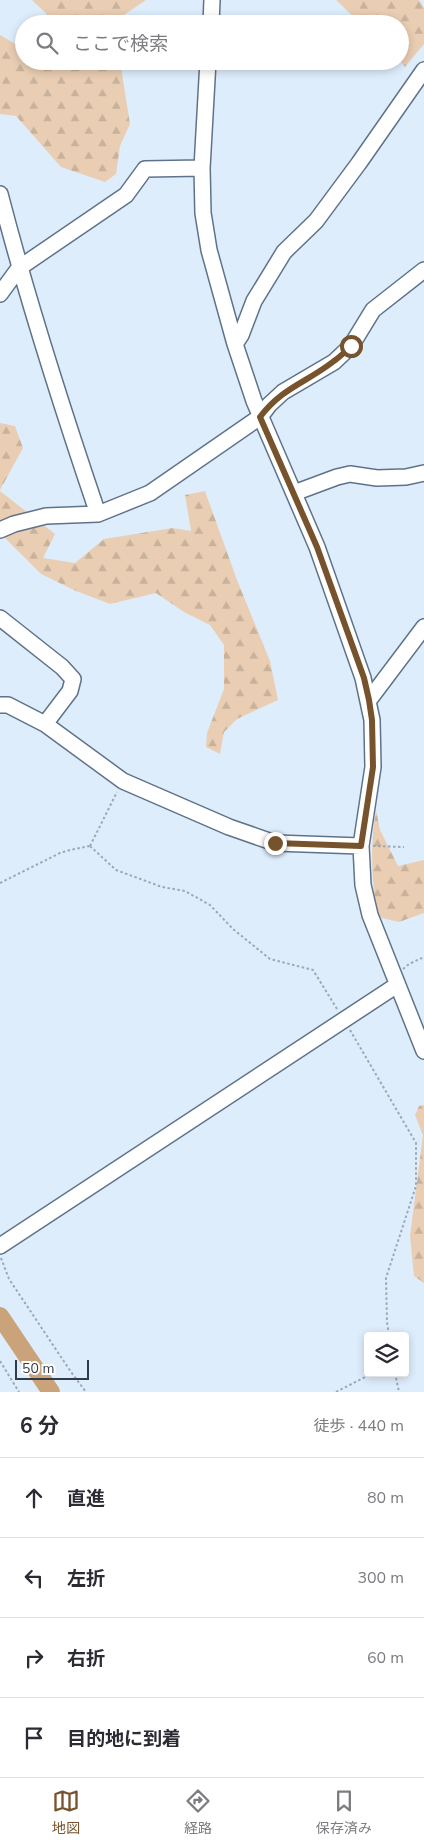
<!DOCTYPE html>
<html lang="ja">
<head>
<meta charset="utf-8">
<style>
  :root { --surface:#fff; --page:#f7f7f7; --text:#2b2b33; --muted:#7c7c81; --line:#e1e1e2; --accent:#77532d }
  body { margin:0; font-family:"Nunito Sans","Noto Sans JP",sans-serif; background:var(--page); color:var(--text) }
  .controls { position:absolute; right:15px; bottom:15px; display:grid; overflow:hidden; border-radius:5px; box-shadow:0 2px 8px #0003 }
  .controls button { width:45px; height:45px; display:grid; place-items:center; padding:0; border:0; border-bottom:1px solid var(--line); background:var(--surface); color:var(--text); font:25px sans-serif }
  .scale { position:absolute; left:15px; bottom:12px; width:74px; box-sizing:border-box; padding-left:5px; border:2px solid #333c46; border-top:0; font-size:14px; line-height:18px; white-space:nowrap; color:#333c46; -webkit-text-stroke:4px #fff; paint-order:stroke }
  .stop { position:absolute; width:15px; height:15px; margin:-11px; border:4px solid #77532d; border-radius:50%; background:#fff }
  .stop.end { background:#77532d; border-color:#fff; box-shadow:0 1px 5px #0008 }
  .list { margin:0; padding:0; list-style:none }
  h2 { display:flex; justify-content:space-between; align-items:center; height:65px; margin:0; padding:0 20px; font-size:21px }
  h2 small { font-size:16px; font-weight:400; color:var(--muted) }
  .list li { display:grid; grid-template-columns:32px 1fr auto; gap:15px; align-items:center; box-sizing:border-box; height:80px; padding:0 20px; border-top:1px solid var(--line) }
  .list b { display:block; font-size:19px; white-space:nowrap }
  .list em { font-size:16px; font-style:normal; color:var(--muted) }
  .icon { flex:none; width:28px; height:28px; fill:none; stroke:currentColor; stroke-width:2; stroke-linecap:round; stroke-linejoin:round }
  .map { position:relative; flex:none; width:424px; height:1392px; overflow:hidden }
  .search { position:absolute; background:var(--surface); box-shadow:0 2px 8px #0003; left:15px; right:15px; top:15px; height:55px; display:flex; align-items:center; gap:12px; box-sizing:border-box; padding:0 18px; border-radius:28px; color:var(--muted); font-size:19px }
  .sheet { height:385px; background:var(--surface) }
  nav { display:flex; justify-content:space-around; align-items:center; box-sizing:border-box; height:70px; border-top:1px solid var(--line); background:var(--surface); font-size:14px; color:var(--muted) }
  nav a { display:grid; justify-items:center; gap:2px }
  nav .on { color:var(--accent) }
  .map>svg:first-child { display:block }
  .forest { fill:url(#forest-firs) }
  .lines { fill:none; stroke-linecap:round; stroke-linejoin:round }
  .river { stroke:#cba37b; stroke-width:18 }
  .minor-casing { stroke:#5e738a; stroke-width:18 }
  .path { stroke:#9ba8b5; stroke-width:2; stroke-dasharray:2.5 2.5; stroke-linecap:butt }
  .minor { stroke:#fff; stroke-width:15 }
  .route { stroke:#77532d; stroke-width:6 }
</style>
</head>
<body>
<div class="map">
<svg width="424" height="1392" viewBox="0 0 424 1392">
  <defs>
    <pattern id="forest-firs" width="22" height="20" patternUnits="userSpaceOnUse" patternTransform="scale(1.25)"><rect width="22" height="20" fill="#eaceb3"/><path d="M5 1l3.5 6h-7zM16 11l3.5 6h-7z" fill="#c9b29b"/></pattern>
  </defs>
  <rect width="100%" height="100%" fill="#deedfc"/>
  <!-- forest -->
  <path class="forest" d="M32,0h114l-22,15 -2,9h-65z
    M336,0h83l5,8v36l-19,23 -5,-6v-37h-39z
    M0,35l24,14v12h96l10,63 -10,22 -4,28 -11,8 -44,-15 -45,-51 -16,-2z
    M0,423l15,3 8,22 -23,42z
    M0,491l55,43 -12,24 32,5 29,-24 69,-11 18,3 -6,-36 20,-4 32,89 33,81 8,39 -41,19 -13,13 -4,22 -14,-7 1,-14 17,-44v-44l-14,-20 -26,-13 -28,-19 -46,11 -34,-13 -35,-17 -41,-41z
    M376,810l4,20 18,36 26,-6v53l-25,9 -21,-5c-7,-36 -8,-71 -2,-107z
    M424,1105v178l-10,-7 -4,-40 13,-101 -8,-20 4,-9z"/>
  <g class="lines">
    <!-- river -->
    <path class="river" d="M0,1316l51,76"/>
    <defs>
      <path id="minor" d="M211,24l1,-24
        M208,61l-6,107 1,45 6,37 26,94 19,57 63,146 46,131 9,42 1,47 -12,79 2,39 7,30 54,136
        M0,194c28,108 62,214 98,320
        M0,294l19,-26 107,-73 19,-26 57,-1
        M235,344l6,-9 13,-34 30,-49 32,-31 43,-58 65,-93
        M294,493l43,-16 13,-3 27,4 29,-1 18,-4
        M0,530l14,-6 32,-8 52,-2 52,-21 110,-76 9,-12 14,-13 51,-30 17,-16 22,-36 51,-40
        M0,618l62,49 11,12 -3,12 -25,33
        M369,700l55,-73
        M0,705h8l37,19 78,57 106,46 46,16 86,3
        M0,1246l397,-261"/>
    </defs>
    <!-- minor casing -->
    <use href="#minor" class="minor-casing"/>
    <!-- path -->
    <path class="path" d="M90,846l26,24 46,17 23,4 25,14 23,24 37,30 43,11 24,39
      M90,846l27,-54
      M373,846l31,1
      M0,883l60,-30 10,-3 20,-4
      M403,969l6,-5 15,-7
      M350,1030l66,113v43l-30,92 1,44 2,14
      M1,1258l8,21 62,93 15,20
      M0,1361l19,31
      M395,1373l4,19
      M336,1392l37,-19"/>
    <!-- minor -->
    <use href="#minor" class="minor"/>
  </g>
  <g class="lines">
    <!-- route -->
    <path class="route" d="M275,843l86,3 12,-79 -1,-47 -3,-20 -5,-22 -47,-131 -57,-130c23,-30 46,-34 74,-56 6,-4 12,-10 17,-15"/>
  </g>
</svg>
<div class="controls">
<button><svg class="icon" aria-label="layers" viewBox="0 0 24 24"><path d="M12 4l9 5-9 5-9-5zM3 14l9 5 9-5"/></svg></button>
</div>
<div class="scale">50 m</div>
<div class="stop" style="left:351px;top:346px"></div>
<div class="stop end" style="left:275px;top:843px"></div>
<div class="search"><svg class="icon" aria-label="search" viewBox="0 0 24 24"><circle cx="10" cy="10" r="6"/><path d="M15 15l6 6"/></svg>ここで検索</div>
</div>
<section class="sheet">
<h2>6 分<small>徒歩 · 440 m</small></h2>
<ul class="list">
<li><svg class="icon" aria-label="ahead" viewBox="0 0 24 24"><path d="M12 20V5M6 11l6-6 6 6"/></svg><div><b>直進</b></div><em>80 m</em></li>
<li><svg class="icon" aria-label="left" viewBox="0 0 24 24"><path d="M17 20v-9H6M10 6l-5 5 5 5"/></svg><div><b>左折</b></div><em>300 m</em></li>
<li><svg class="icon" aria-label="right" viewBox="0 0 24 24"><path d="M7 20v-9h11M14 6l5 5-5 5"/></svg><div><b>右折</b></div><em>60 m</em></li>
<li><svg class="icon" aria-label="arrive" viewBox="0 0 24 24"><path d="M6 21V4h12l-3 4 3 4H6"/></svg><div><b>目的地に到着</b></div></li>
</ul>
</section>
<nav>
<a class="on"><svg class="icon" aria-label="map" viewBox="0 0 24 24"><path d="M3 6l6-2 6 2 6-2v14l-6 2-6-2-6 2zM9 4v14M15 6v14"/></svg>地図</a>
<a><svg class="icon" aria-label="directions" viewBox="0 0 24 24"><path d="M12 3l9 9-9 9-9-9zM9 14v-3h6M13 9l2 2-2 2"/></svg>経路</a>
<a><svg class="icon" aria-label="saved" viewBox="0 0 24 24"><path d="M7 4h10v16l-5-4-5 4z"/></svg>保存済み</a>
</nav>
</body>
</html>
